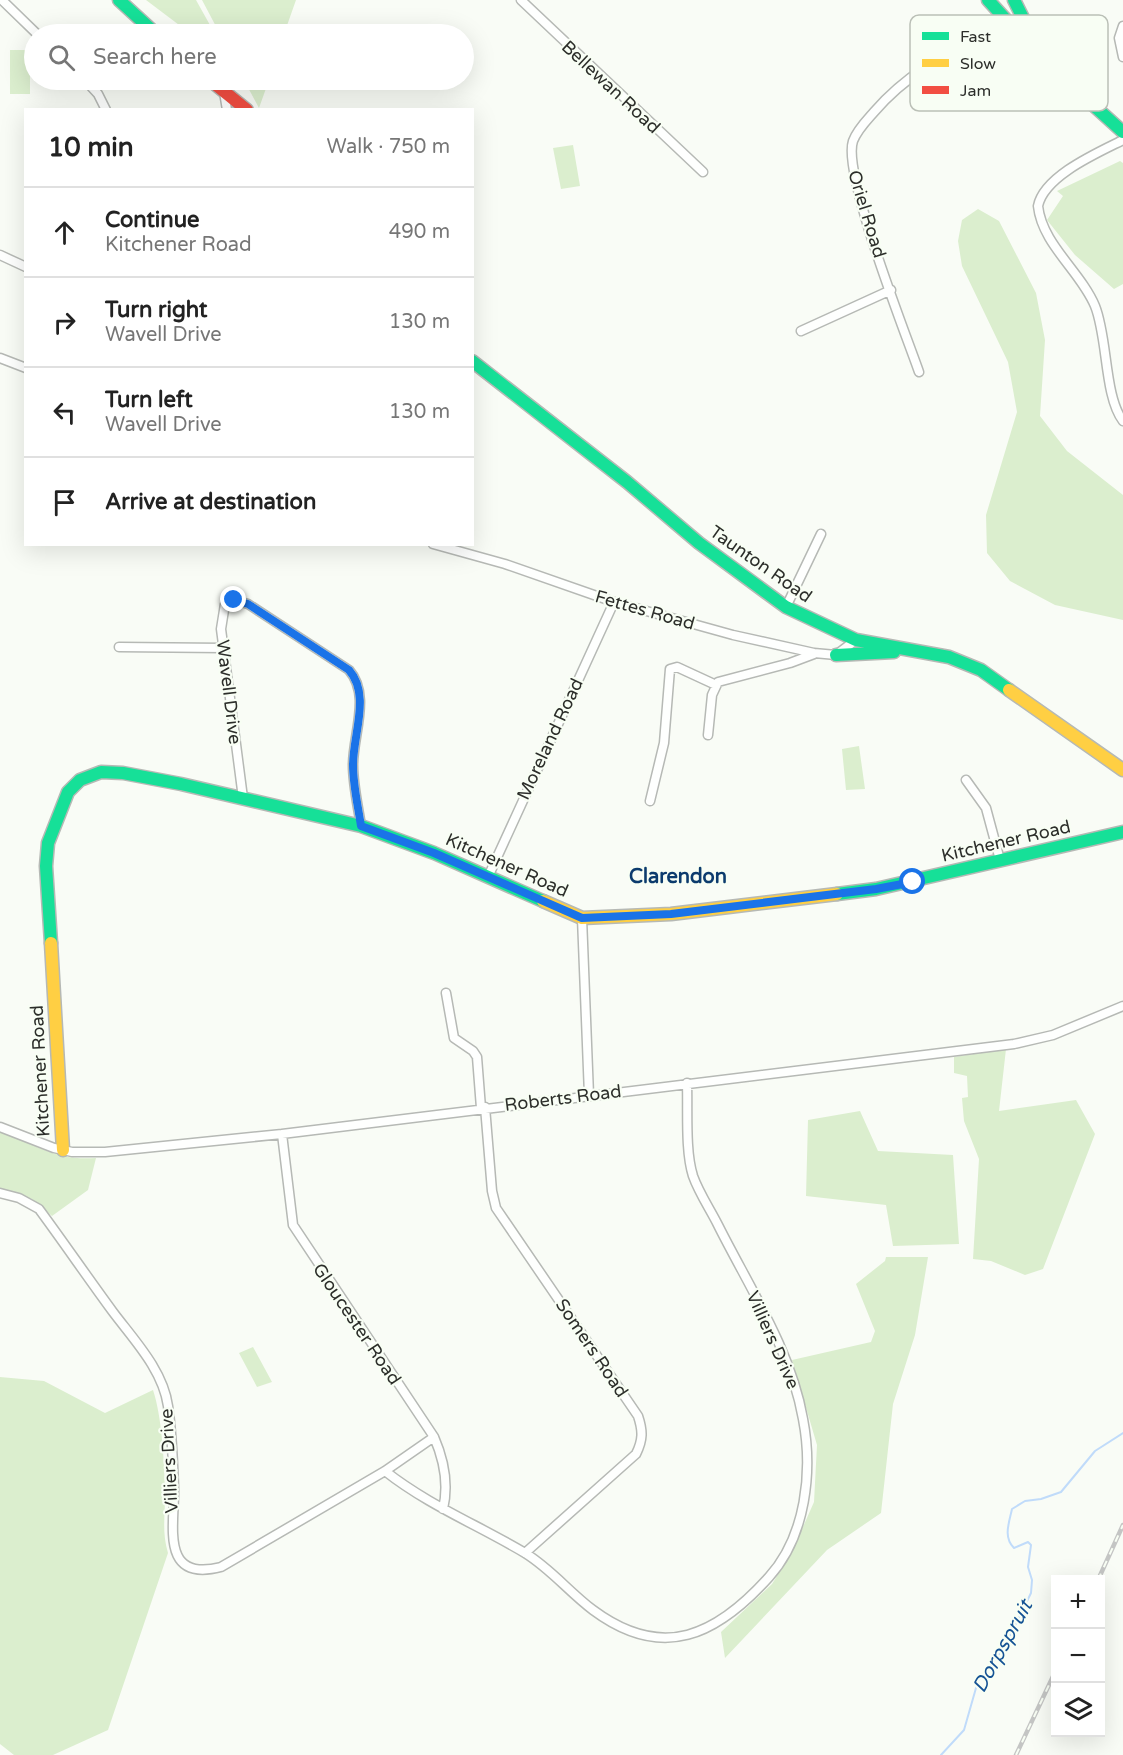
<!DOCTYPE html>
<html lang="en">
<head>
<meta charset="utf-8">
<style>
  :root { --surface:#fff; --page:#f6f6f6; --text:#222; --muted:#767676; --line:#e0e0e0 }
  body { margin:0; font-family:"Varela Round",sans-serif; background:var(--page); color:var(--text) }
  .controls { position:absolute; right:18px; bottom:18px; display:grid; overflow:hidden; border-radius:0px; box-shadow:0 6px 24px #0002 }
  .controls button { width:54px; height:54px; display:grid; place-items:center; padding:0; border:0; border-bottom:2px solid var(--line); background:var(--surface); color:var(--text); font:30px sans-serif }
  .stop { position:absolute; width:18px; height:18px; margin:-14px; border:4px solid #1a73e8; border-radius:50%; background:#fff }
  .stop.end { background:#1a73e8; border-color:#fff; box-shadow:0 2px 6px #0008 }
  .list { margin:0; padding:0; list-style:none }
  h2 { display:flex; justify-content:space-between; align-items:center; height:78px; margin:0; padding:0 24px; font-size:26px }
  h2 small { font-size:20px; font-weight:400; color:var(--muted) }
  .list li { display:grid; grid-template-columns:39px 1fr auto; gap:18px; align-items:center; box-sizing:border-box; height:90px; padding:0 24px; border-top:2px solid var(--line) }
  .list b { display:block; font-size:22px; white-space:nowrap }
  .list p { margin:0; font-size:20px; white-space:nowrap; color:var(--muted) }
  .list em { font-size:20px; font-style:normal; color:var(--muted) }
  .icon { flex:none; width:33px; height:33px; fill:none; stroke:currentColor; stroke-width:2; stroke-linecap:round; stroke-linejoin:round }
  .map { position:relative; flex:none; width:1123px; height:1755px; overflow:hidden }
  .search { position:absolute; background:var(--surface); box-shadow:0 6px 24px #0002; left:24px; top:24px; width:450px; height:66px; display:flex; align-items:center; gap:15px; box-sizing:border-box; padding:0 21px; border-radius:33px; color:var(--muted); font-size:22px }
  .panel { position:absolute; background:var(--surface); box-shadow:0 6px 24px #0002; left:24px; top:108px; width:450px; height:438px; border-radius:0px }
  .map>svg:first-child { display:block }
  .green { fill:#dbeece }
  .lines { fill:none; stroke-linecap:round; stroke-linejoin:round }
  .stream { stroke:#c0dbfa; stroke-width:2 }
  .street-casing { stroke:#b6b9b5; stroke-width:11 }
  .fast-casing { stroke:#b6b9b5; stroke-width:15 }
  .slow-casing { stroke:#b6b9b5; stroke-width:15 }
  .jam-casing { stroke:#b6b9b5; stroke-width:15 }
  .street { stroke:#fefffe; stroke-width:8 }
  .fast { stroke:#16e098; stroke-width:12 }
  .slow { stroke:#ffcf43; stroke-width:12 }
  .jam { stroke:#f24e42; stroke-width:12 }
  .rail-casing { stroke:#c4c5c4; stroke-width:4.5 }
  .rail { stroke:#f8fef4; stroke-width:2; stroke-dasharray:7; stroke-linecap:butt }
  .route { stroke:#1a73e8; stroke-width:8 }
  .labels { text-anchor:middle; stroke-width:4.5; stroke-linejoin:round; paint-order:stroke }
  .street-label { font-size:18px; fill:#2c2e2a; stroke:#f8fef4 }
  .neighbourhood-label { font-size:20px; font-weight:bold; fill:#0c3b6d; stroke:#f8fef4 }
  .water-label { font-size:20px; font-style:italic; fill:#145294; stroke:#f8fef4 }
  .key { fill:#f8fef4; stroke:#bbc0b7; stroke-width:1.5 }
  .key-label { font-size:16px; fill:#2c2e2a }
</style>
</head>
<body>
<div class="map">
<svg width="1123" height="1755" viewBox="0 0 1123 1755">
  <rect width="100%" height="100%" fill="#f9fcf6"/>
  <!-- green -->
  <path class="green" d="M146,0h50l19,34h-24z
    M202,0h94l-12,34h-64z
    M10,50h20v44h-20z
    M244,80h25l-10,28z
    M573,145l7,41 -19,3 -8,-41z
    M1120,161l3,2v121l-9,5 -39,-34 -28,-35 16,-24 -6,-5z
    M978,209l21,12 37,72 9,47 -5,76 27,35 56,44v125l-68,-15 -45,-24 -23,-28 -1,-38 31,-103 -9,-50 -46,-96 -4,-25 4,-21z
    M859,746l6,43 -19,1 -4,-41z
    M1006,1049l-7,62 77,-11 19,34 -52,135 -18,6 -34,-14 -18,-2 6,-100 -15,-38 -2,-23 6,-1 -1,-21 -13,-3v-16z
    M860,1111l18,40 75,4 6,89 -66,2 -7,-41 -80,-9 2,-76z
    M0,1130c34,15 57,31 96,28l-8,32 -36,26 -20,-17 -32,-10z
    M886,1257h42l-13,78 -22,69 -12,109 -54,37 -102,108 -4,-26 51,-48 19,-30 23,-52 3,-57 -25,-85 79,-18 4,-11 -19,-47 29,-23z
    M253,1347l19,35 -15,5 -18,-34z
    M0,1377l44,4 61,32 48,-23c9,27 11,70 12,98 1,23 -4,42 3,65l-60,177 -55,25h-39l-14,-11z"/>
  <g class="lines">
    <!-- stream -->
    <path class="stream" d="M941,1755l23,-25 14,-49 26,-33 27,-55 1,-13 -4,-13 3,-22 -3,-3 -14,6c-11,-11 -5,-25 -2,-39l13,-8 16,-2 20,-7 34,-41 28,-18"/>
    <defs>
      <path id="street" d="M2,0l35,34
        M521,0l182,172
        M1123,26l-4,12 4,19
        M85,80l13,14 8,16
        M224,92l3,18
        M1123,140c-26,13 -79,36 -85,66 4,38 43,66 57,100 13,32 9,90 28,115
        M0,255l26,12
        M801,331l90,-41
        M0,358l26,10
        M919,372c-14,-40 -77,-199 -66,-231 4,-11 13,-20 21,-29 39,-45 85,-64 135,-92
        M433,544l72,20 109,38 119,33 81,18 22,2 20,-15
        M786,607l35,-73
        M119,647l105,1
        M708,735l4,-40 6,-13 72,-19 24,-9
        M966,780l20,28 14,52
        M243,798l-22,-169 4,-25 9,-4 14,4 101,66c22,25 4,64 4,95 0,20 5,41 8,61
        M650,801l14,-58 6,-74 7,-2 39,18
        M488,877l126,-275
        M582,918l7,177
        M446,993l8,45 19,13 4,6 4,51
        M485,1107l7,84 4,17 142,208c5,15 5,24 -2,38l-111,99
        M0,1127l54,21 18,4h33l177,-18 732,-90 39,-9 70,-29
        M282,1134l11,91 141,212c10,23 15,47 9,72
        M0,1193l19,5 20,11c25,34 49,69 74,103 21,28 50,58 55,94 4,26 5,55 6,81 1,37 -15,96 47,80l164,-96 49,-34
        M385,1471c43,34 93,54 140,82 26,16 44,39 68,57 70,52 124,25 176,-33 37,-41 44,-106 34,-158 -12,-69 -54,-132 -85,-194 -8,-16 -19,-32 -25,-49 -8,-25 -5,-65 -6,-93"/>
      <path id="fast" d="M119,0l37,34
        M988,0l51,56 84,76
        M1014,0l18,36
        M472,361l155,121 72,61 87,64 70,33 93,17 32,13 28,20
        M836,655l58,-3
        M837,894l39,-5 247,-57
        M51,943l-5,-77 2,-23 20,-51 12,-12 21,-8 22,1 58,11 180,42 73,27 109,48"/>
      <path id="slow" d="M1009,690l114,80
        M543,901l39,17 89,-4 166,-20
        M51,943l12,207"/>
      <path id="jam" d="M210,80l37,30"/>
    </defs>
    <!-- street casing -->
    <use href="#street" class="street-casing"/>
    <!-- fast casing -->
    <use href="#fast" class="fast-casing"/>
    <!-- slow casing -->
    <use href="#slow" class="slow-casing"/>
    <!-- jam casing -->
    <use href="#jam" class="jam-casing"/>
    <!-- street -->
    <use href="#street" class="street"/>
    <!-- fast -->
    <use href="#fast" class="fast"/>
    <!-- slow -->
    <use href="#slow" class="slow"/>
    <!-- jam -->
    <use href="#jam" class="jam"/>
    <defs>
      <path id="rail" d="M1098,1580l25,-55
        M1016,1755l40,-85"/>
    </defs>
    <!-- rail casing -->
    <use href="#rail" class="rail-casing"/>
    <!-- rail -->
    <use href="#rail" class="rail"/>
  </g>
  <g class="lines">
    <!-- route -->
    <path class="route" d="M234,600l14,4 101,66c22,25 4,64 4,95 0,20 5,41 8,61l73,27 148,65 89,-4 205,-25 37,-7"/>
  </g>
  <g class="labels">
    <!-- street labels -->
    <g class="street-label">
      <text transform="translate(611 87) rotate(43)" y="6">Bellewan Road</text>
      <text transform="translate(867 214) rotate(73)" y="6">Oriel Road</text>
      <text transform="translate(761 564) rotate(35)" y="6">Taunton Road</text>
      <text transform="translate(645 610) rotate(16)" y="6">Fettes Road</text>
      <text transform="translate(229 692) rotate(83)" y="6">Wavell Drive</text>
      <text transform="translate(550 739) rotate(-65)" y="6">Moreland Road</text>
      <text transform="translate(1006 841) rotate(-13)" y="6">Kitchener Road</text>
      <text transform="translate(507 865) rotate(24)" y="6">Kitchener Road</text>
      <text transform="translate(40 1071) rotate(-93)" y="6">Kitchener Road</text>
      <text transform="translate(563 1098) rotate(-7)" y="6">Roberts Road</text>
      <text transform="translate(357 1324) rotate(56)" y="6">Gloucester Road</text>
      <text transform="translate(773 1340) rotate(66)" y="6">Villiers Drive</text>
      <text transform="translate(592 1348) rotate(56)" y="6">Somers Road</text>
      <text transform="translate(169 1461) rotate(-93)" y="6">Villiers Drive</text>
    </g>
    <!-- neighbourhood labels -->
    <g class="neighbourhood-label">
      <text x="678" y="883">Clarendon</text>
    </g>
    <!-- water labels -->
    <g class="water-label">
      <text transform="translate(1002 1646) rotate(-61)" y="7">Dorpspruit</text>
    </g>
  </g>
  <!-- legend -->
  <rect x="910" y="15" width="198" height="96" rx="9" class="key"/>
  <rect x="922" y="32" width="27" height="8" fill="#16e098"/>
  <rect x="922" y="59" width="27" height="8" fill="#ffcf43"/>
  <rect x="922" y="86" width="27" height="8" fill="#f24e42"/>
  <g class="key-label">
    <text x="960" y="42">Fast</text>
    <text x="960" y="69">Slow</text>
    <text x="960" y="96">Jam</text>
  </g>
</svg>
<div class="controls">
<button>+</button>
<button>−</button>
<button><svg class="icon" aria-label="layers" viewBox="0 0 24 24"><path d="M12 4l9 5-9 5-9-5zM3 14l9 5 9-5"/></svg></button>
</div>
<div class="stop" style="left:913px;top:882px"></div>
<div class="stop end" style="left:234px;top:600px"></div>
<div class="search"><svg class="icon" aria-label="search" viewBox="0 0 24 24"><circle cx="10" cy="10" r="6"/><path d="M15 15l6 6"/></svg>Search here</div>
<section class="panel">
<h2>10 min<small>Walk · 750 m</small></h2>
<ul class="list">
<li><svg class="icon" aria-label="ahead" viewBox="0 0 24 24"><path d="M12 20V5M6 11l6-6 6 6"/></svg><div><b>Continue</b><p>Kitchener Road</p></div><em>490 m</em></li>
<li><svg class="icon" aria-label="right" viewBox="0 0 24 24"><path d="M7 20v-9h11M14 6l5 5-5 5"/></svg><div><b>Turn right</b><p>Wavell Drive</p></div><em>130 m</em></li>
<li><svg class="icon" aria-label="left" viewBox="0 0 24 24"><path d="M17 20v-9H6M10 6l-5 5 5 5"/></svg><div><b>Turn left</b><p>Wavell Drive</p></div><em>130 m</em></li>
<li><svg class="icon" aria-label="arrive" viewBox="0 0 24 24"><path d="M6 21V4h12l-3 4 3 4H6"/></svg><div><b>Arrive at destination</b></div></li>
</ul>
</section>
</div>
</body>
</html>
